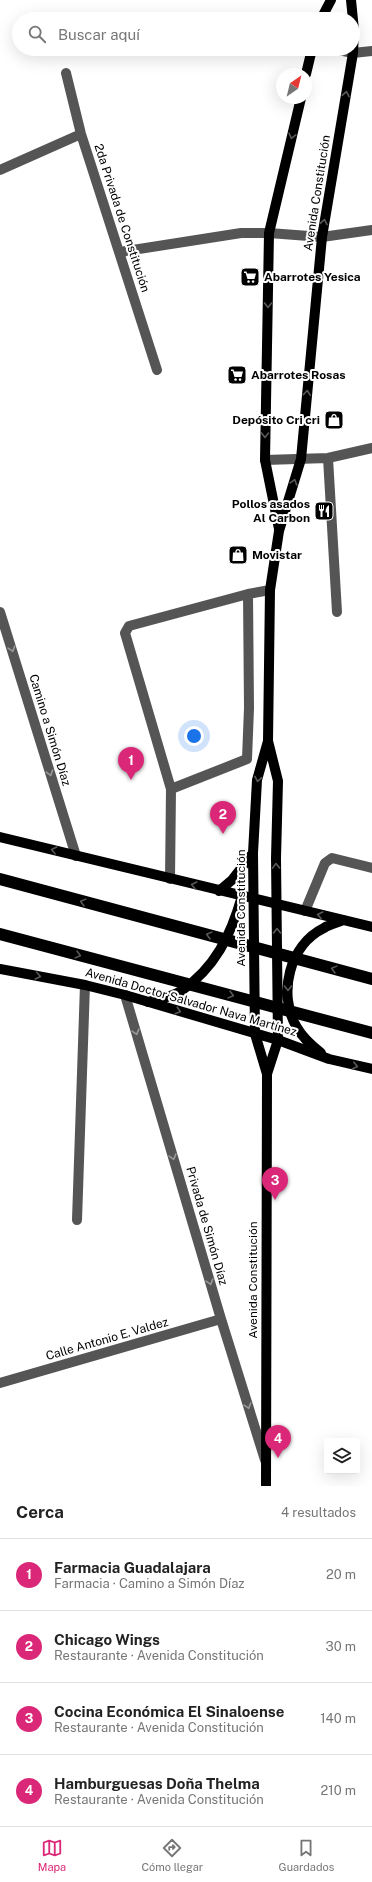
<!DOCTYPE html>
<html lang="es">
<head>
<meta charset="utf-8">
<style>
  :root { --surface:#fff; --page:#f6f6f6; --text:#222; --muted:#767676; --line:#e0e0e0; --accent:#db2777 }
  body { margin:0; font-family:"Public Sans",sans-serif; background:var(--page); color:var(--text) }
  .controls { position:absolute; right:12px; bottom:12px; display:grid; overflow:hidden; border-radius:4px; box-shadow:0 4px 16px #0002 }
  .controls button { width:36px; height:36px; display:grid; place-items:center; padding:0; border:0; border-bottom:1px solid var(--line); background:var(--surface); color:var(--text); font:20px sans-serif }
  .compass { position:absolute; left:276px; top:68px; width:36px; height:36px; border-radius:50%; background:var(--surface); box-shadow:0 4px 16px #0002; rotate:35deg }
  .you { position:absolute; left:194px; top:736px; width:14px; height:14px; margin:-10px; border:3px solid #fff; border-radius:50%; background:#1a73e8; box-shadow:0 0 0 6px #1a73e833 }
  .badge { display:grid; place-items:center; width:26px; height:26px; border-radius:50%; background:var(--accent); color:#fff; font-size:13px; font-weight:700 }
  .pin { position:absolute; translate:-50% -33px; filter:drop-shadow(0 1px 2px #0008) }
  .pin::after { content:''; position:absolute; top:21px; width:14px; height:12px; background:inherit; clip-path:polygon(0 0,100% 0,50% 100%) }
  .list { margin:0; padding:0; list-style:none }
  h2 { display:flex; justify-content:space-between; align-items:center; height:52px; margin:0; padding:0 16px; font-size:17px }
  h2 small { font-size:13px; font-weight:400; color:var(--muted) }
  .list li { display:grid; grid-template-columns:26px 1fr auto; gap:12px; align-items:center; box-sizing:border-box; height:72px; padding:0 16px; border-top:1px solid var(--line) }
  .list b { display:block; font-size:15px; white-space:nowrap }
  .list p { margin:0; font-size:13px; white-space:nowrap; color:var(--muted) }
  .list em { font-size:13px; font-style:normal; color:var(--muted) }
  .icon { flex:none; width:22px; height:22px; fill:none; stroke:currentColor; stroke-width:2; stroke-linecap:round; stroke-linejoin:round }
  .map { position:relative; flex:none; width:372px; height:1486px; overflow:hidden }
  .search { position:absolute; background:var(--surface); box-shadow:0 4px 16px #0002; left:12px; right:12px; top:12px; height:44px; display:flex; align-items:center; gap:10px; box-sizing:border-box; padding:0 14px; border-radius:22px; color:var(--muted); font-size:15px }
  .sheet { height:340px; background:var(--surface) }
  nav { display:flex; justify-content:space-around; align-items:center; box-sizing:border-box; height:56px; border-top:1px solid var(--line); background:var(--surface); font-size:11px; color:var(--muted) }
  nav a { display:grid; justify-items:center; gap:2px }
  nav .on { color:var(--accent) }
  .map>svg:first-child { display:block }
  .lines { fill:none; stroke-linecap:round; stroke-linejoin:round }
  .minor { stroke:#555; stroke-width:10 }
  .major { stroke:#000; stroke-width:10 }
  .highway { stroke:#000; stroke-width:12 }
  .oneway { stroke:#595959 }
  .oneway2 { stroke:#999 }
  .labels { text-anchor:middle; stroke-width:4; stroke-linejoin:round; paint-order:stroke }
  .street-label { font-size:12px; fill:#000; stroke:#fff }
  .poi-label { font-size:12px; font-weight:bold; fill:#000; stroke:#fff; text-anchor:start }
</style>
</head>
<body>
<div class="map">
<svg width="372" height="1486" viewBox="0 0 372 1486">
  <rect width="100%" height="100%" fill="#fff"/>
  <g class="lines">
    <!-- minor -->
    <path class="minor" d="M334,49l19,4 19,-2
      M66,73l15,61 76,236
      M0,170l81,-36
      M120,252l121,-19h28l53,4 50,-7
      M328,458l9,154
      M265,460l63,-2 44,-10
      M0,612l76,244
      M171,789l76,-30 2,-51 -1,-114
      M170,879l1,-90 -46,-156 4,-7 119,-32 22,-4
      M305,911l20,-48 7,-5 40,10
      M125,995l96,324 44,141
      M77,1220l8,-235
      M0,1383l221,-64"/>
    <!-- major -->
    <path class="major" d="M321,19l10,-19
      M306,74l6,-25
      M279,529l-14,-69 4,-227 32,-135
      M0,837l372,90
      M219,891l13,-11 21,-27
      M0,969l85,16 40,10 153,45 51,19 43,10
      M148,1002c10,-3 24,-5 33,-11 34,-23 50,-56 61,-95
      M321,1053c-9,-7 -19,-16 -25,-27 -18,-32 -7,-81 28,-98 6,-4 13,-5 20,-8
      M267,1074l11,-34 -2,-182 2,-77 -10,-40
      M266,1486l1,-412 -12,-40 -2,-181 4,-73 11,-39 2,-151 9,-59 22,-72 21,-222 31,-184 1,-23 -3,-30"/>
    <!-- highway -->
    <path class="highway" d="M0,879l372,100
      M0,934l372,99"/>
  </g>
  <!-- one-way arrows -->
  <defs><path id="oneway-chevron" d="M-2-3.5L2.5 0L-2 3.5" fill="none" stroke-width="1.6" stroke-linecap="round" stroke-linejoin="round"/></defs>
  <g class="oneway">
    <use href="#oneway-chevron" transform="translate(346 94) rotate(-80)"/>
    <use href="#oneway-chevron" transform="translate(292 136) rotate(103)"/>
    <use href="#oneway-chevron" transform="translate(324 222) rotate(-80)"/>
    <use href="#oneway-chevron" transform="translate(268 305) rotate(91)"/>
    <use href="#oneway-chevron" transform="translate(307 393) rotate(-85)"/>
    <use href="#oneway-chevron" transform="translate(265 435) rotate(91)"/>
    <use href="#oneway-chevron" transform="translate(294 482) rotate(-73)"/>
    <use href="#oneway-chevron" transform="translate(258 779) rotate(101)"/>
    <use href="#oneway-chevron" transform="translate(54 850) rotate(-166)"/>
    <use href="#oneway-chevron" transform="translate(276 866) rotate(-92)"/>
    <use href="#oneway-chevron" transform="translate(194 885) rotate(-166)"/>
    <use href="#oneway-chevron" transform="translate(83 902) rotate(-165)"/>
    <use href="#oneway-chevron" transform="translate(320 915) rotate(-167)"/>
    <use href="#oneway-chevron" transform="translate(277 931) rotate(-90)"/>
    <use href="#oneway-chevron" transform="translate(209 935) rotate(-165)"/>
    <use href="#oneway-chevron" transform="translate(78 955) rotate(15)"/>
    <use href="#oneway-chevron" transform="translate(334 969) rotate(-165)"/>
    <use href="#oneway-chevron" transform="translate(38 976) rotate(11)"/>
    <use href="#oneway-chevron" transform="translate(288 988) rotate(90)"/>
    <use href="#oneway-chevron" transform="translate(231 995) rotate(15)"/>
    <use href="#oneway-chevron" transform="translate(178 1011) rotate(17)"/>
    <use href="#oneway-chevron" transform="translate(355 1066) rotate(13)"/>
  </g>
  <g class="oneway2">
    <use href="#oneway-chevron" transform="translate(12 649) rotate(73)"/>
    <use href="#oneway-chevron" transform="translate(50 773) rotate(73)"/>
    <use href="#oneway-chevron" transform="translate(136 1032) rotate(74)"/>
    <use href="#oneway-chevron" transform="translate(173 1157) rotate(74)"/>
    <use href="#oneway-chevron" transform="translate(210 1282) rotate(74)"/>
    <use href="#oneway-chevron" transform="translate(248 1406) rotate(73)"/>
  </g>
  <!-- icons -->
  <defs>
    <symbol id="supermarket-square" viewBox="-11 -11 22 22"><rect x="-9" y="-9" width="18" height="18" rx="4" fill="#000" stroke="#fff"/><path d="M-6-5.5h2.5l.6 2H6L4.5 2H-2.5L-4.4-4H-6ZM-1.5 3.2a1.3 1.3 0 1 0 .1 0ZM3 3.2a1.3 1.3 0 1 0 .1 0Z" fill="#fff"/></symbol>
    <symbol id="shop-square" viewBox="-11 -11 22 22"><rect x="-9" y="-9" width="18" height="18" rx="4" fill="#000" stroke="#fff"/><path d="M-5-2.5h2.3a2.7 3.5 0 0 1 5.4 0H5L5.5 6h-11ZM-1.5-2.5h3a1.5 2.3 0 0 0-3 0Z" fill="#fff"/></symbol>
    <symbol id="restaurant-square" viewBox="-11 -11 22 22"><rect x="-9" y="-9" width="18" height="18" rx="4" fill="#000" stroke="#fff"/><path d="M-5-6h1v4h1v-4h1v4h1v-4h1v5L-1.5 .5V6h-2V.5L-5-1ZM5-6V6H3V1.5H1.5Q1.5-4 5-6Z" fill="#fff"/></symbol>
  </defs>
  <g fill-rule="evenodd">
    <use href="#supermarket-square" x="239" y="266" width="22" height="22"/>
    <use href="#supermarket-square" x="226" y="364" width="22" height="22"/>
    <use href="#shop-square" x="323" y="409" width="22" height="22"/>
    <use href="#restaurant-square" x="313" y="500" width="22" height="22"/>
    <use href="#shop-square" x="227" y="544" width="22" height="22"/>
  </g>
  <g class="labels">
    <!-- street labels -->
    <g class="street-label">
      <text transform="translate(317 193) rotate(-81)" y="4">Avenida Constitución</text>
      <text transform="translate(122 218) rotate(72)" y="4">2da Privada de Constitución</text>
      <text transform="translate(50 730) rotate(73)" y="4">Camino a Simón Díaz</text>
      <text transform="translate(241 908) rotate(-90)" y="4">Avenida Constitución</text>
      <text transform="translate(191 1002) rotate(16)" y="4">Avenida Doctor Salvador Nava Martínez</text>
      <text transform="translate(207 1226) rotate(74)" y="4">Privada de Simón Díaz</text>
      <text transform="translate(253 1280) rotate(-90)" y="4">Avenida Constitución</text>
      <text transform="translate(107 1339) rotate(-16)" y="4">Calle Antonio E. Valdez</text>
    </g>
    <!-- poi labels -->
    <g class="poi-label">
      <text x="264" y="281">Abarrotes Yesica</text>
      <text x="251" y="379">Abarrotes Rosas</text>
      <text x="320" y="424" text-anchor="end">Depósito Cri cri</text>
      <text x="310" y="508" text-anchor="end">Pollos asados<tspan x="310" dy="14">Al Carbon</tspan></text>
      <text x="252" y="559">Movistar</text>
    </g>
  </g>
</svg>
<div class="controls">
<button><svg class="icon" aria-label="layers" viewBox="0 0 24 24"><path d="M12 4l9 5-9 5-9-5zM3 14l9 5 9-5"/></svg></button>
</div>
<svg class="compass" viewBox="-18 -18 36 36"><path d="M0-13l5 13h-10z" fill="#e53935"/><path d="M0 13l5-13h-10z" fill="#767676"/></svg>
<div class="you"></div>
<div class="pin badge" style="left:131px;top:780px">1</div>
<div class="pin badge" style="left:223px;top:834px">2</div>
<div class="pin badge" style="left:275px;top:1200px">3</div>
<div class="pin badge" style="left:278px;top:1458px">4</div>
<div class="search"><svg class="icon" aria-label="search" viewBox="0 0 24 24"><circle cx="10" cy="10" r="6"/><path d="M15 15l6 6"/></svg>Buscar aquí</div>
</div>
<section class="sheet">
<h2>Cerca<small>4 resultados</small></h2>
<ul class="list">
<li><span class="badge">1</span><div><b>Farmacia Guadalajara</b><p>Farmacia · Camino a Simón Díaz</p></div><em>20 m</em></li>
<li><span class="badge">2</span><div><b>Chicago Wings</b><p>Restaurante · Avenida Constitución</p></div><em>30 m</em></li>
<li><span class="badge">3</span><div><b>Cocina Económica El Sinaloense</b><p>Restaurante · Avenida Constitución</p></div><em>140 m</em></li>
<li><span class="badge">4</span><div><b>Hamburguesas Doña Thelma</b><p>Restaurante · Avenida Constitución</p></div><em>210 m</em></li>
</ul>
</section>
<nav>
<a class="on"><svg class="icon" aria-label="map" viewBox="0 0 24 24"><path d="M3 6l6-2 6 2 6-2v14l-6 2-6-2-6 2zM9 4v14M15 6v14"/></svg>Mapa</a>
<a><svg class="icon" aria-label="directions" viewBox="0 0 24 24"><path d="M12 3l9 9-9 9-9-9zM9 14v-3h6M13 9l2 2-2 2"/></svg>Cómo llegar</a>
<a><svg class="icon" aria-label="saved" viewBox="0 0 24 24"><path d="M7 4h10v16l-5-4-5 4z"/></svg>Guardados</a>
</nav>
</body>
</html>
